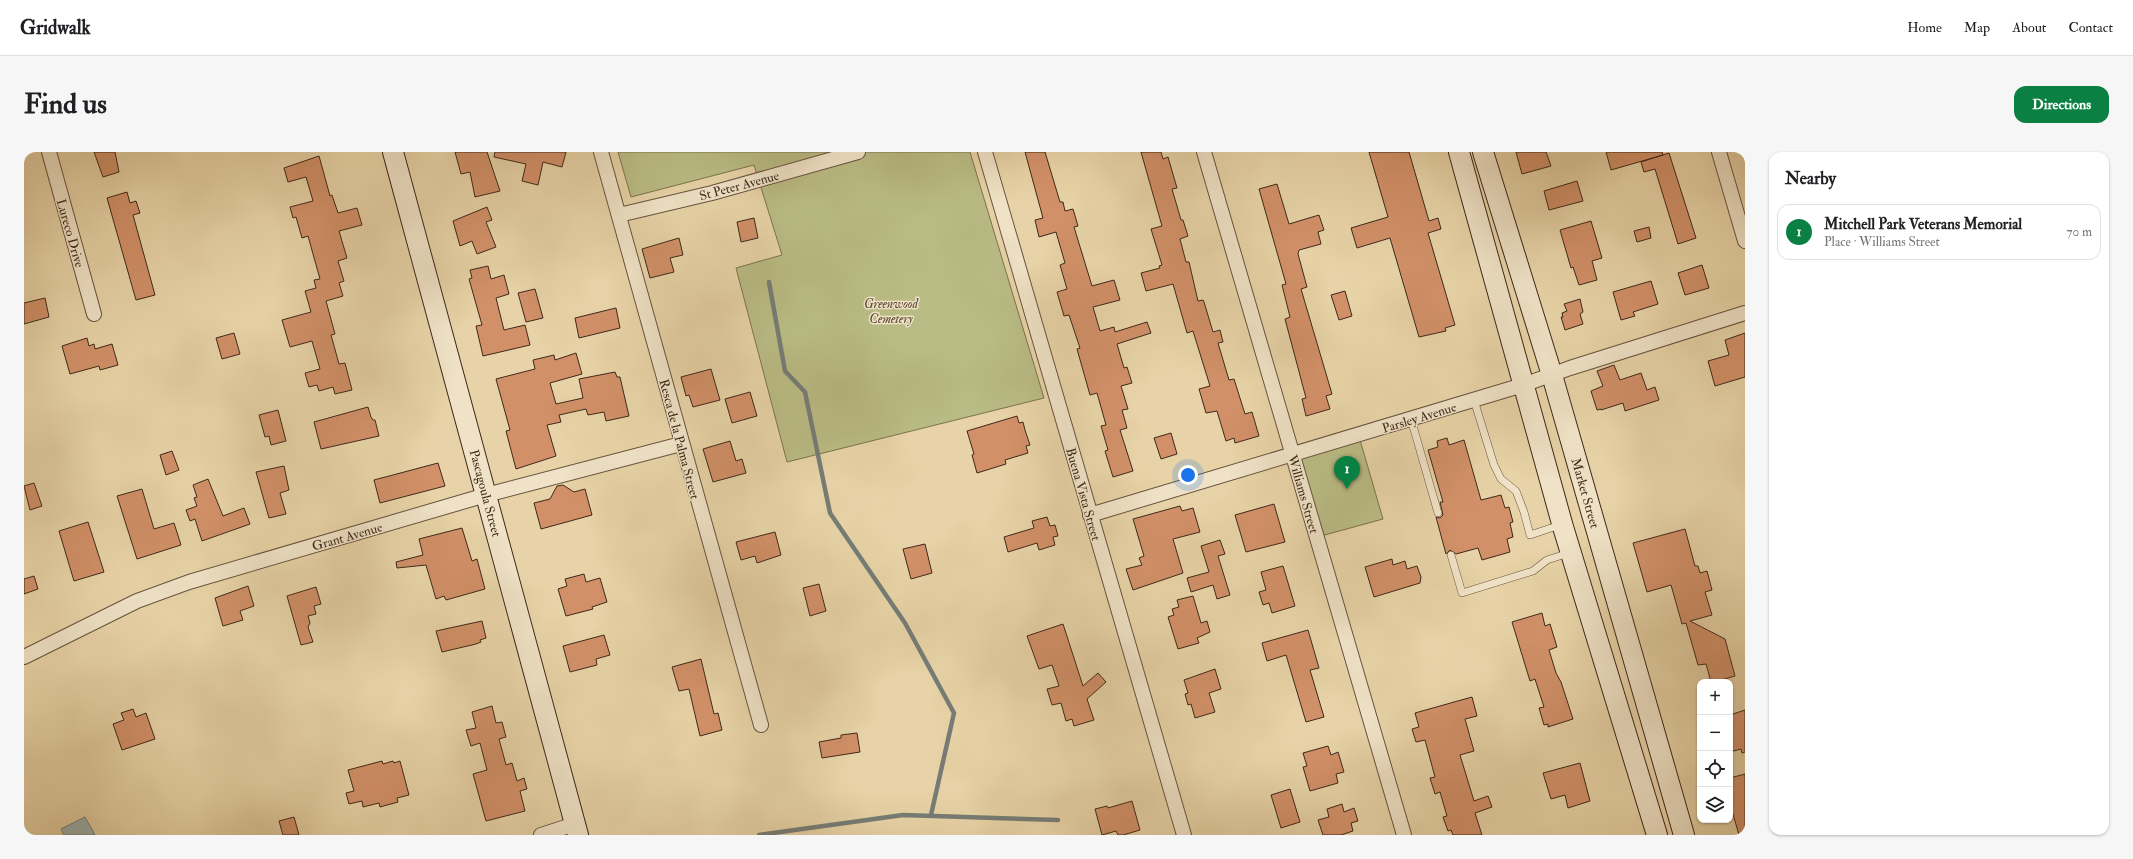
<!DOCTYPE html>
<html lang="en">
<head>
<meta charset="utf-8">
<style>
  :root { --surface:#fff; --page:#f6f6f6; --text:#202124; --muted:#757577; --line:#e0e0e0; --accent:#0b8043 }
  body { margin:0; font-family:"IM FELL Double Pica",serif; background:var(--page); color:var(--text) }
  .controls { position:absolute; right:12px; bottom:12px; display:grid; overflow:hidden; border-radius:8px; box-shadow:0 1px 3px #0004 }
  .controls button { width:36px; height:36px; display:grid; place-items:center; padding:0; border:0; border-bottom:1px solid var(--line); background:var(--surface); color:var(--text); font:20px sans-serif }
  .you { position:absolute; left:1164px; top:323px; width:14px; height:14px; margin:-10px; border:3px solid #fff; border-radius:50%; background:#1a73e8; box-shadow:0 0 0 6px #1a73e833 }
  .badge { display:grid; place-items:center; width:26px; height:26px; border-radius:50%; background:var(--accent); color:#fff; font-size:13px; font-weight:700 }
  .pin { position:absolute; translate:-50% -33px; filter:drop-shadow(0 1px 2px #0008) }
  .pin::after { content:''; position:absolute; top:21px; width:14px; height:12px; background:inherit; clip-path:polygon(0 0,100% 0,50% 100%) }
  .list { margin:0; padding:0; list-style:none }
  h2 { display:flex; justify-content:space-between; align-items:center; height:52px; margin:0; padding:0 16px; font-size:17px }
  h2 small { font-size:13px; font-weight:400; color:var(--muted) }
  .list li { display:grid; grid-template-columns:26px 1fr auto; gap:12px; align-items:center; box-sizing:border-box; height:56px; margin:0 8px 8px; padding:0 8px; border:1px solid var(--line); border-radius:12px }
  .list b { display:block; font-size:15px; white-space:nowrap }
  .list p { margin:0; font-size:13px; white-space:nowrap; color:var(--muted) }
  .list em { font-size:13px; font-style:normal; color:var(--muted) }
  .icon { flex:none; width:22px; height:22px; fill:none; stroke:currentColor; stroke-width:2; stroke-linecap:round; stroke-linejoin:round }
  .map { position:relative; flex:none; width:1721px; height:683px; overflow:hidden; border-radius:12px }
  header { display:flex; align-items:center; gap:24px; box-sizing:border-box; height:56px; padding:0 20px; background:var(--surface); border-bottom:1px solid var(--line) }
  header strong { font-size:19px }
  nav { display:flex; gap:22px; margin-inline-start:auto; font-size:14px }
  .intro { display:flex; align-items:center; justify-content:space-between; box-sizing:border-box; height:96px; padding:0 24px }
  h1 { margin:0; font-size:28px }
  .button { padding:10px 18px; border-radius:12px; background:var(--accent); color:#fff; font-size:14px; font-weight:700 }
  main { display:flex; gap:24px; padding:0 24px }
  aside { flex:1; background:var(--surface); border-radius:12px; box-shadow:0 1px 3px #0004 }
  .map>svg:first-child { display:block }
  .green { fill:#b9bb84; stroke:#7c7250 }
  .water { fill:#9bb5b3; stroke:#767d76 }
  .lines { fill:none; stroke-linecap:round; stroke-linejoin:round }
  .stream { stroke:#767d76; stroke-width:4.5 }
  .building { fill:#d19068; stroke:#3f281b }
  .lane-casing { stroke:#69533e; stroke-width:8 }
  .street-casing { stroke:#69533e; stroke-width:16 }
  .secondary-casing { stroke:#3f281b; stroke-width:22 }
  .lane { stroke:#efe2c6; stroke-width:7 }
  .street { stroke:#efe2c6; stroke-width:14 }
  .secondary { stroke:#efe2c6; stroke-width:20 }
  .labels { text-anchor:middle; stroke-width:3; stroke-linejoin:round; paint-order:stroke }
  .street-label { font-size:13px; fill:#3f281b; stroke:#efe2c6 }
  .park-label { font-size:13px; font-style:italic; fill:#574530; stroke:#efe2c6 }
</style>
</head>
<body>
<header>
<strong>Gridwalk</strong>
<nav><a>Home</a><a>Map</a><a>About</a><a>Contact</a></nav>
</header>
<div class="intro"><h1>Find us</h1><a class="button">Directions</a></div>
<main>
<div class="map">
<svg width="1721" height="683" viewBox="0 0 1721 683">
  <rect width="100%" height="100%" fill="#e7d3a7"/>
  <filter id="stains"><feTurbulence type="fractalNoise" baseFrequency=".005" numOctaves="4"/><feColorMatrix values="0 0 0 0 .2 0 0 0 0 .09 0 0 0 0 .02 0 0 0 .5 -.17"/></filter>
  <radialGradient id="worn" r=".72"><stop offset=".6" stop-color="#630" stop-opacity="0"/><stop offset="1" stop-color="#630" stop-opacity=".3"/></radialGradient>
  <!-- green -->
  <path class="green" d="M594,0h352l74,246 -257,64 -51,-194 46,-13 -28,-90 -123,32z
    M1336,288l23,79 -62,17 -23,-78z"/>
  <!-- water -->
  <path class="water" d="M61,665l10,18h-31l-3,-6z"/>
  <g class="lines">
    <!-- stream -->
    <path class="stream" d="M745,130l16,89 20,21 25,121 75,110 49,90 -23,102
      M735,683l144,-20 155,5"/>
  </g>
  <!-- building -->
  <path class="building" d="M70,0h21l4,20 -16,5z
    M431,0h32l13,39 -25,6 -5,-25 -9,2z
    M471,0h71l-4,15 -19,-5 -5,23 -16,-4 4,-17 -32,-7z
    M1001,0h20l15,50h3l2,9 8,-2 5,17 -4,1 18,59 22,-6 6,20 -27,7 7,24 14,-4 1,5 32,-10 4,11 -34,11 7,24 3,-1 5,16 -11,3 7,23 -6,1 5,18 -7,2 13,41 -20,6 -8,-26 3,-1 -7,-24 5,-1 -9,-32 -7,2 -13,-46 3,-1 -11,-33 -5,1 -7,-24 10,-3 -7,-24 5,-2 -9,-31 -17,5 -4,-17 8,-2z
    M1117,0h20l2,7 5,-2 9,31 -5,1 9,31h2l5,16 -8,3 6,23h3l9,39 5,-1 1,2 9,30 7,-2 3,12 -5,1 11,37 5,-1 11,35 7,-2 7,24 -24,7 -1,-5 -8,3 -9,-30 -11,2 -7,-24 11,-3 -17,-55 -6,2 -14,-49 -27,7 -5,-18 19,-5 -1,-2 3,-1 -11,-36 11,-3z
    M1345,0h40l20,69 9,-3 3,11 -13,4 27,92 -10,3 1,3 -27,6 -29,-99 -33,10 -6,-20 37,-11z
    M1492,0h30l5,14 -29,8z
    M1582,0h56l1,3 -52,15z
    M1645,1l27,85 -18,6 -23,-75 -11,3 -3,-10z
    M295,4l11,40 2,-1 6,18 19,-5 5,17 -23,6 8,27 -9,3 6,20 -5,2 4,13 -17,5 9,33 -4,1 8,29 6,-1 7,27 -17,4 -2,-7 -14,4 -2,-6 -8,2 -4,-14 15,-4 -8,-28 -22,6 -8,-27 29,-8 -6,-21 11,-3 -2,-8 6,-1 -12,-43 -6,2 -6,-21 -3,1 -3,-11 23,-6 -7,-24 -18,5 -4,-14z
    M1553,29l6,20 -34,9 -5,-19z
    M1253,32l12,40 30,-9 5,15 -6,2 3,12 -22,6 -1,4 9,33 -6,2 31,105 -6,2 4,13 -24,7 -4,-17 4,-1 -21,-79 5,-2 -8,-32 4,-1 -27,-95z
    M103,40l3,11 6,-2 4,12 -7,2 22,80 -19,5 -29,-102z
    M463,55l5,13 -6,2 10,25 -19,7 -5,-13 -12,5 -7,-25z
    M730,66l4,20 -17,4 -4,-20z
    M1567,69l11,37 -10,3 5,19 -18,5 -6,-18 -2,1 -11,-38z
    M1625,75l2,11 -14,4 -3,-11z
    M655,86l4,17 -13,3 4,14 -24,6 -8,-29z
    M1678,113l7,23 -24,7 -7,-22z
    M464,114l3,13 13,-4 5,19 -13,4 8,32 21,-5 5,20 -47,11 -7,-30 6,-1 -13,-46 3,-1 -2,-8z
    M1627,129l7,23 -25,8 2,4 -14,4 -8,-28z
    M511,137l8,29 -17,4 -8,-29z
    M1321,139l7,25 -13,4 -8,-25z
    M21,146l4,19 -25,7v-21z
    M1556,147l3,13 -3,2 3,10 -18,6 -4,-13h2l-1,-4 5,-2 -3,-7z
    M592,156l4,20 -41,10 -4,-20z
    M210,181l6,21 -18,5 -6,-21z
    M1721,181v44l-30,9 -7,-25 21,-6 -4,-15z
    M63,186l2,8 5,-2 1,5 17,-5 6,21 -18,5 -1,-4 -29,8 -8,-28z
    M552,201l6,21 -32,9 6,21 27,-6 -4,-19 36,-7 2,5h3l9,39 -23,5 -2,-9 -16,3 -2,-6 -27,6 2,7 -14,3 9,31 -40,13 -10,-38 4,-1 -14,-51 39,-10 -2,-9 21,-5 1,5z
    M1590,213l6,15 21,-7 6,17 8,-3 4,13 -34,11 -2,-8 -22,7v-1l-4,1 -6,-19 12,-5 -6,-15z
    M687,217l9,31 -27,7 -4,-12 -3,1 -5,-19z
    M726,240l7,24 -25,7 -7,-24z
    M344,255l3,10 2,3h2l4,16 -58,13 -7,-27z
    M254,258l8,31 -15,4 -2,-9 -4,1 -6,-22z
    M993,264l2,7 4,-1 2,8 5,15 -4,1 2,7 -23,7 1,4 -29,9 -5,-18 2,-1 -7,-23z
    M1147,281l6,21 -16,5 -7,-21z
    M1423,286l2,7 15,-5 17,60 20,-5 4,13 4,-1 4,15 -3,1 3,14 -6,2 3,13 -28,8 -4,-12 -22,6 -6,-4 -4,4 -10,-37 4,1 3,-3 -3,-13h3l-15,-52 10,-3 -1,-6z
    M706,289l6,20 6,-2 4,14 -33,9 -10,-33z
    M148,299l7,19 -13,5 -6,-20z
    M414,311l7,23 -65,17 -6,-23z
    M260,314l5,24 -9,3 6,21 -17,4 -13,-46z
    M184,327l15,37 21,-8 6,16 -48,17 -7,-22 -5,2 -4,-11 11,-4 -3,-8 3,-1 -4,-12z
    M10,331l8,23 -12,4 -6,-24z
    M539,333l11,7 11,-3 7,26 -51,14 -7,-26 16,-4 7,-13z
    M118,337l12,40 20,-6 7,22 -44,14 -20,-63z
    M1250,352l11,38 -39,10 -11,-37z
    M1156,354l2,5 11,-3 7,24 -27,7 10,34 -50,17 -7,-21 16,-4 -3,-7 5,-2 -11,-37z
    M1023,365l3,9 5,-1 3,11 -5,1 2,8 -16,5 -2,-7 -29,9 -4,-15 30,-9 -2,-7z
    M64,370l16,50 -30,9 -15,-50z
    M438,376l10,33 5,-2 8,30 -39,11 -2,-4 -8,3 -10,-34 -29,3 -1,-6 27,-7 -4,-16z
    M1661,377l10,37h3l2,7 7,-2 5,19 -7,2 7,23 -22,6 35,18 10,37 -21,6h-3l-5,-18 -8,1 -12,-42 -4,1 -11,-39 -24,7 -14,-49z
    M751,380l6,23 -24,8 -2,-7 -14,4 -5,-18z
    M1196,388l5,14 -7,2 12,39 -13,4 -4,-14 -22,7 -4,-14 22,-6 -8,-26z
    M901,392l7,29 -21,6 -8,-30z
    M1368,407l1,6 12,-4 2,8 10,-3 4,11 -1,6 -46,14 -9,-30z
    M1259,414l12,40 -23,7 -3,-10 -6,2 -4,-13 7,-2 -5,-18z
    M560,422l2,8 14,-4 7,24 -15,5 1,2 -27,7 -8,-27 9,-3 -2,-7z
    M10,424l4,13 -14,5v-15z
    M795,432l7,27 -16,5 -7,-28z
    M224,434l6,20 -14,5 3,9 -20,6 -8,-28z
    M292,435l5,17 -7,2 2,8 -8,2 2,7 -2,4 5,15 -12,3 -14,-49z
    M1169,444l8,27 6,-2 3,11 -13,6 2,5 -21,6 -10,-32 6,-2 -2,-6 7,-2 -2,-7z
    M1518,461l3,13 5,-2 7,23 -8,3 7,23 5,9 12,37 -25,8v-3l-4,1 -5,-17 5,-1 -9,-28 -5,2 -18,-59z
    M458,469l4,17 -6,2 1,2 -5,2 -34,8 -6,-21z
    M1039,472l20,62 15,-13 8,9 -19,17 7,21 -20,6 -2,-7 -6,2 -5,-18 -9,2 -5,-16 12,-3 -7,-21 -13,4 -12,-33z
    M1284,478l11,38 -9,2 14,47 -18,5 -20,-67 -19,6 -5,-18z
    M580,483l6,20 -14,4 1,6 -27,7 -7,-26z
    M677,507l13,55 4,-1 4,17 -22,6 -11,-47 -10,2 -7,-24z
    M1191,517l6,20 -12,4 6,19 -20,6 -4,-14 -3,1 -3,-11 3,-1 -4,-13z
    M1448,545l5,19 -12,3 9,32 -14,4 14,46 14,-5 4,11 -17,6 7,22h-29l-2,-5 -3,1 -5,-14 4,-1 -7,-24 -5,2 -5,-16 5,-1 -10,-37 -9,2 -4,-13 7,-2 -4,-14z
    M468,554l4,17 6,-1 4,15 -7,2 7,26 6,-2 5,18 7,-3 3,11 -7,2 5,20 -39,10 -13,-47 14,-4 -7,-27 -9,3 -5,-16 10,-2 -4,-16z
    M109,557l3,8 10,-4 9,26 -33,11 -9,-26 11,-4 -3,-7z
    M1721,558v42l-3,1 -1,-4 -11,3v-27l3,-1 -3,-9z
    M833,581l3,19 -38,6 -3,-16 22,-4v-3z
    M1304,594l3,9 7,-3 6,20 -8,2 2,9 -28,8 -7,-24 4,-1 -4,-13z
    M358,609l1,3 10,-3 1,2 6,-2 9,34 -12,3 1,4 -18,5 -1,-4 -16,4 -1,-6 -13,3 -3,-11 8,-2 -6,-21z
    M1556,611l10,38 -22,7 -3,-13 -14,4 -8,-26z
    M1721,622v61h-6l-9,-31v-26z
    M1266,637l10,33 -19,6 -10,-33z
    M1108,649l8,29 -17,5h-5l-2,-4 -14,4 -7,-26 12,-3 1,2z
    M1318,652l2,8 10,-4 4,13 -7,2 2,8 -12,4h-18l-5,-15 11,-3 -2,-8z
    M270,665l5,18h-16l-4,-14z"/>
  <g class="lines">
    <defs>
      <path id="lane" d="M1450,248l20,65 7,14 15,12 8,21 6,23 30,-10
        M1387,267l27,94
        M1427,403l11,38 71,-22 14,-11 22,-7"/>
      <path id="street" d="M25,0l45,162
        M577,0l160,573
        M961,0l199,683
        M1180,0l200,683
        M1695,0l26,89
        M595,63l93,-22 146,-41
        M1066,363l433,-130 47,-17 175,-55
        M0,505l113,-56 52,-19 297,-87 195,-51
        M517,683l34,-11"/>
      <path id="secondary" d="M369,0l185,683
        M1435,0l104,375 94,308
        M1459,0l69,223 132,460"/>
    </defs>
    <!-- lane casing -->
    <use href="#lane" class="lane-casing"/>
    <!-- street casing -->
    <use href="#street" class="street-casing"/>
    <!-- secondary casing -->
    <use href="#secondary" class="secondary-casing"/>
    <!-- lane -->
    <use href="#lane" class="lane"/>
    <!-- street -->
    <use href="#street" class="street"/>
    <!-- secondary -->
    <use href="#secondary" class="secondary"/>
  </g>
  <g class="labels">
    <!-- street labels -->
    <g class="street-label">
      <text transform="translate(715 33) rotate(-15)" y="5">St Peter Avenue</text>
      <text transform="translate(47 81) rotate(74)" y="5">Lureco Drive</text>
      <text transform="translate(1395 265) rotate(-17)" y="5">Parsley Avenue</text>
      <text transform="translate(656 287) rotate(75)" y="5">Resca de la Palma Street</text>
      <text transform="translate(462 341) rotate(75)" y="5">Pascagoula Street</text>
      <text transform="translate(1562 341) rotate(74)" y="5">Market Street</text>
      <text transform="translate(1060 342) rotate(74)" y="5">Buena Vista Street</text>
      <text transform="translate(1280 342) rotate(74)" y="5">Williams Street</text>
      <text transform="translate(323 384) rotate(-16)" y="5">Grant Avenue</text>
    </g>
    <!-- park labels -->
    <g class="park-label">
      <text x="867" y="156">Greenwood<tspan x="867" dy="15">Cemetery</tspan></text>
    </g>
  </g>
  <rect width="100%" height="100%" filter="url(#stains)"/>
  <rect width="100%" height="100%" fill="url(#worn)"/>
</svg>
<div class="controls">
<button>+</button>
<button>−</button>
<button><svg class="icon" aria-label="locate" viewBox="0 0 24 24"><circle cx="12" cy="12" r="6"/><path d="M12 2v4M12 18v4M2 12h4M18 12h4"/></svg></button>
<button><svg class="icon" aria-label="layers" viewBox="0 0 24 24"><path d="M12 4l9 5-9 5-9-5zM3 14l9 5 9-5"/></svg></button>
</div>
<div class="you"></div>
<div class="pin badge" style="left:1323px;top:337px">1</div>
</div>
<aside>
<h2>Nearby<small></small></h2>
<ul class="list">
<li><span class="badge">1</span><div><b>Mitchell Park Veterans Memorial</b><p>Place · Williams Street</p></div><em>70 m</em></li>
</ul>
</aside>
</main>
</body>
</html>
